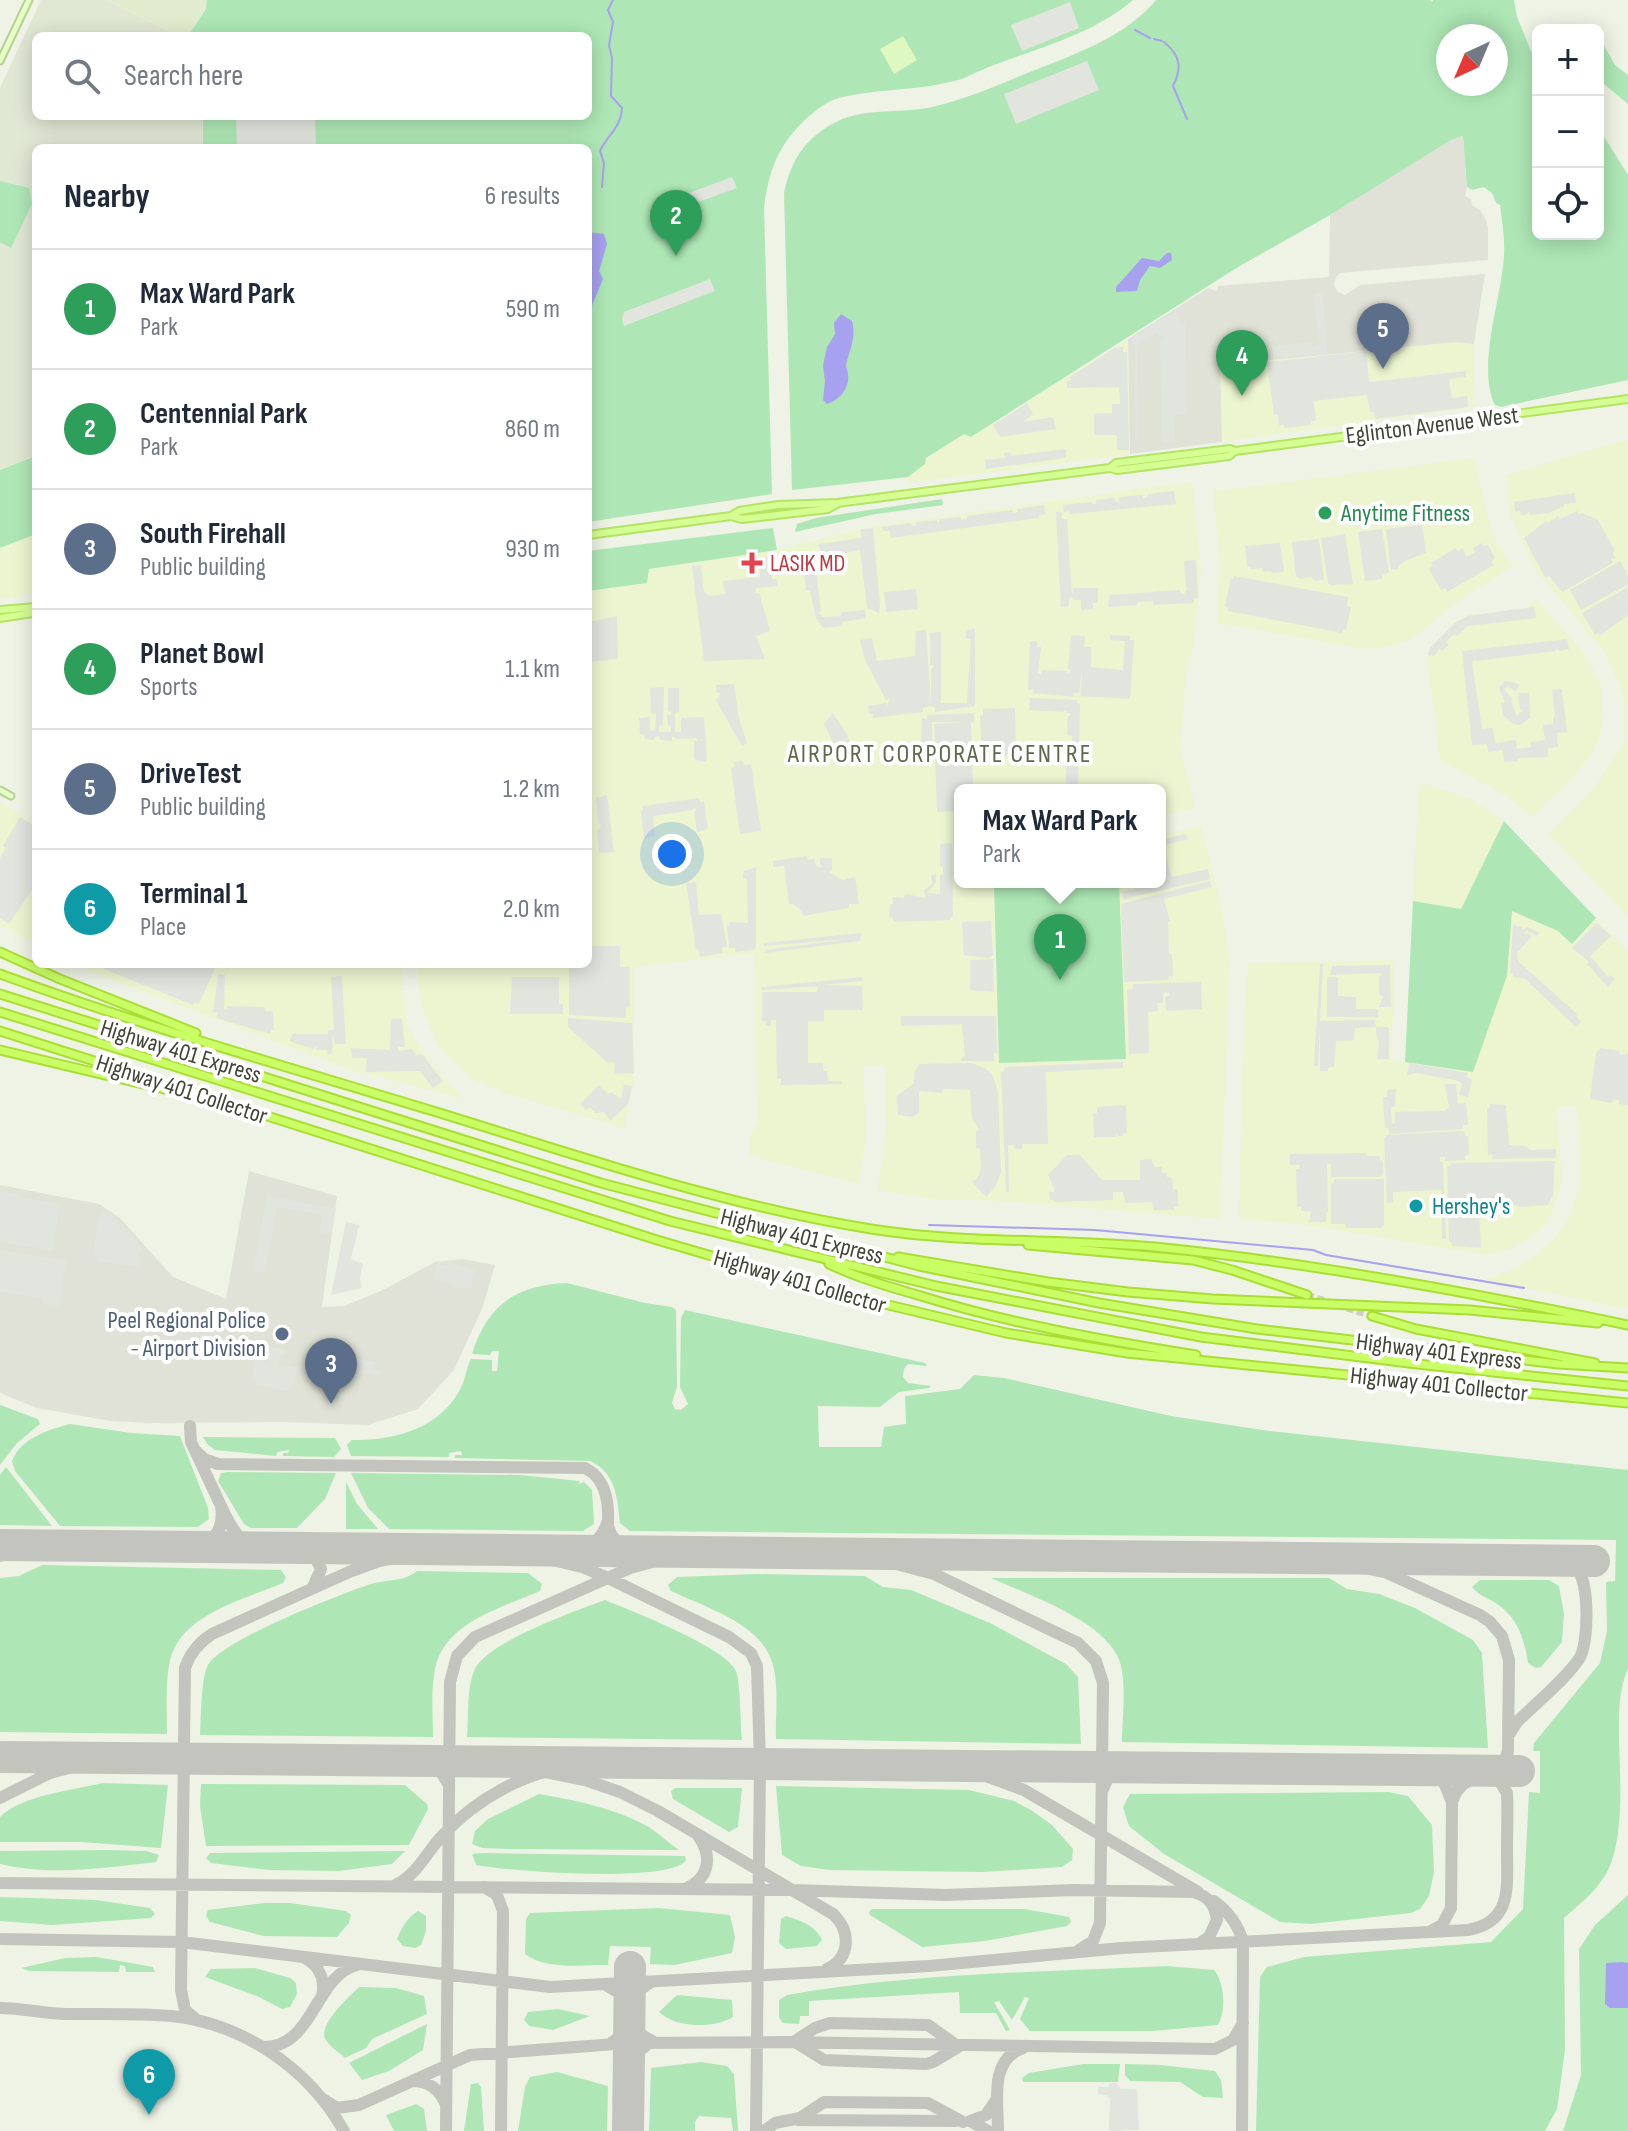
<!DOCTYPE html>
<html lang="en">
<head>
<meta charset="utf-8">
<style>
  :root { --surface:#fff; --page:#f6f6f7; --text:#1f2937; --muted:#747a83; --line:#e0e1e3; --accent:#0f766e }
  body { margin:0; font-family:"Sofia Sans Condensed",sans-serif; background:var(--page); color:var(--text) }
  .controls { position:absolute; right:24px; top:24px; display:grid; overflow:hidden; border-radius:12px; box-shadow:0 4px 20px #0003 }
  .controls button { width:72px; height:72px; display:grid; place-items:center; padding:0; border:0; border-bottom:2px solid var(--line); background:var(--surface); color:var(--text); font:40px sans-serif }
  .compass { position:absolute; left:1436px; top:24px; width:72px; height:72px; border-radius:50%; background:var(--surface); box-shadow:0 4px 20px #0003; rotate:224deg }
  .you { position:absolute; left:672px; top:854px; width:28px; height:28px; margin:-20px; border:6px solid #fff; border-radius:50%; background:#1a73e8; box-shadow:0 0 0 12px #1a73e833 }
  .badge { display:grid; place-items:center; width:52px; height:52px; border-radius:50%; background:var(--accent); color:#fff; font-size:26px; font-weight:700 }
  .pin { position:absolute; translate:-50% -66px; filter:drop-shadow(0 2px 4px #0008) }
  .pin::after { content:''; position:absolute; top:42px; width:28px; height:24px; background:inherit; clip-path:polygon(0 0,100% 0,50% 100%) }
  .popup { position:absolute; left:954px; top:784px; width:212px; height:104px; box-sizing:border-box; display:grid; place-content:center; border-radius:12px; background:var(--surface); filter:drop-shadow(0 2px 6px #0005); font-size:26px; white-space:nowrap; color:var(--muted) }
  .popup b { font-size:30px; color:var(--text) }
  .popup::after { content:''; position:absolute; left:50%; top:100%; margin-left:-16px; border:16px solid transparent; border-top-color:var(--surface) }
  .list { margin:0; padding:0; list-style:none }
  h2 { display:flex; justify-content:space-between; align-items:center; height:104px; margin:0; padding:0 32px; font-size:34px }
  h2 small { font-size:26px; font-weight:400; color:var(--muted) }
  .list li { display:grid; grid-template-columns:52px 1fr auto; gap:24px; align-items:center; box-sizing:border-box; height:120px; padding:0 32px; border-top:2px solid var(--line) }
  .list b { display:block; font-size:30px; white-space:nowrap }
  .list p { margin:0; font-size:26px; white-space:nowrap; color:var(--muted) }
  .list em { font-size:26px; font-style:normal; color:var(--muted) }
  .icon { flex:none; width:44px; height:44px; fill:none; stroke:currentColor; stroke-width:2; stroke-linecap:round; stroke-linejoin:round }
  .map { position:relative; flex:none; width:1628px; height:2131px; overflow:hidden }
  .search { position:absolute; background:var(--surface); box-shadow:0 4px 20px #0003; left:32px; top:32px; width:560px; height:88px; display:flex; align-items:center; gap:20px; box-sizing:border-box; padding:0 28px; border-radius:12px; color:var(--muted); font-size:30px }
  .panel { position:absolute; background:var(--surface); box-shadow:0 4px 20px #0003; left:32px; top:144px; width:560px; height:824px; border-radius:12px }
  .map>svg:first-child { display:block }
  .residential { fill:#e0e7d3 }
  .commercial { fill:#ecf5d0 }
  .industrial { fill:#e0e2d7 }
  .education { fill:#e1eccf }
  .green { fill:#aee7b5; fill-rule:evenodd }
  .sand { fill:#def8c1 }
  .parking { fill:#e2e4de }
  .water { fill:#a7a1f0 }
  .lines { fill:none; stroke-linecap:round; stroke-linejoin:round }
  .stream { stroke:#a7a1f0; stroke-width:2 }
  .taxiway { stroke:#c2c4bd; stroke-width:12 }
  .runway { stroke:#c2c4bd; stroke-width:32 }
  .motorway-tunnel { stroke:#cbd0c2; stroke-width:7; stroke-dasharray:7 3.5; stroke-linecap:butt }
  .secondary-casing { stroke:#b7d093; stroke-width:9 }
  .primary-casing { stroke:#b4e463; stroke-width:10 }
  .motorway-casing { stroke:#aadd35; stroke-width:11 }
  .secondary { stroke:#e5ffc4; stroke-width:5 }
  .primary { stroke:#d5fe93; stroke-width:6 }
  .motorway { stroke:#cafe65; stroke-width:7 }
  .leisure-dot { fill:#2e9e5b; stroke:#fff; stroke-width:3 }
  .health-dot { fill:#e0444e; stroke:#fff; stroke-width:3 }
  .culture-dot { fill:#0f9aa8; stroke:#fff; stroke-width:3 }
  .service-dot { fill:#5c6f8a; stroke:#fff; stroke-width:3 }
  .labels { text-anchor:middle; stroke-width:8; stroke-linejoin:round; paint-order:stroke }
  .street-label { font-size:24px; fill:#414535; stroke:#fff }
  .leisure-label { font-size:24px; fill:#27864d; stroke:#fff; text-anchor:start }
  .health-label { font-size:24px; fill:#be3a42; stroke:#fff; text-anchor:start }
  .culture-label { font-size:24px; fill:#0d838f; stroke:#fff; text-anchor:start }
  .service-label { font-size:24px; fill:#4e5e75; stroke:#fff; text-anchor:end }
  .neighbourhood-label { font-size:26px; letter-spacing:2px; fill:#61684c; stroke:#fff }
</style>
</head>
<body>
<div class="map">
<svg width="1628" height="2131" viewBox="0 0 1628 2131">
  <rect width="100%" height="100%" fill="#eef3e5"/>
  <!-- residential -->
  <path class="residential" d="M41,0h65l73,36h-143v80h167v32h-167v308l-36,14v-382z"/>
  <!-- commercial -->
  <path class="commercial" d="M1128,339l2,115 -222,29v-6l31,-28 26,-16 6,4z
    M1456,342l18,2 1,63 -253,35 -3,-77z
    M1628,439v477l-80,-82 49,-50 27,-43v-46l-21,-45 -67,-80 -25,-53 -5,-42z
    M1475,458l13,61 8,22 17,25 -53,34 -45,37 -19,8 -29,4 -150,-26 2,-56 -5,-76z
    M1192,482l9,86 -7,71 -9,42 -4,70 14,54 -3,4 -32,7v-26h-200v92h34l5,181 127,-5 -7,-176h41v-47l41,-9 20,78 9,58 -10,257 -216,-18 -72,-2 -54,-9 9,-68 -2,-56 -22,-1 3,73 -7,46 -110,-29 2,-21 7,-11 -4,-170 -120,14v114l-10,47 -117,-34 -35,-15 -33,-32 -15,-34 -6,-30v-19h170v-373l58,-8 3,-14 128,-19 97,-24z
    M36,534v60l-36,5v-51z
    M1537,599l51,59 12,26 3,31 -3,20 -8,19 -28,33 -32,30 -24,-20 -68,-37 -13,-105 2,-7 28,-27 11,-6 56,-6z
    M1422,783l49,16 33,22 -43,88 -48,-8 5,-109z
    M0,802l36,22v119l-36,-18z
    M1512,911l46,20 14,13 24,-26 32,33v358l-142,-29 36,-15 32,-26 14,-19 11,-32 1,-53 -4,-29 -19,1 5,76 -15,41 -19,16 -19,9 -22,6 -187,-31 -61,-5 3,-150 6,-106 147,-3 -4,100 82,12 34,-96z
    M77,964h325l4,58 17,31 39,45 -113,-29 -250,-94z"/>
  <!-- industrial -->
  <path class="industrial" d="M1463,136l4,51 -2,9 6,3 1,6 8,5 5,8 3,9v33l-148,13 -5,6 -1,7 4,6 7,3 15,-10 125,-11 -11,70 -18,-2 -236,23 2,77 -92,12 -2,-115 80,-51 9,3 1,-5 111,-9 1,-62 121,-76z
    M249,1171l88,25 -15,111 22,-1 39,-16 52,-28 28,-3 32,6 -13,44 -28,61 -36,39 -50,16 -82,-3 -136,1 -39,-2 -74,-13 -37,-15v-208l99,19 21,14 53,59 53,22z"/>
  <!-- education -->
  <path class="education" d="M106,0h102l-1,8 -19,28h-8z"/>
  <!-- green -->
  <path class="green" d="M207,0h926c-49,42 -115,51 -171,79 -40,12 -82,9 -123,19 -11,3 -22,11 -31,19 -29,26 -40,54 -44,92l8,285 -184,28v-374h-385v-32h385v-80h-400l18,-27z
    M1156,0h274l2,2 1,-2h81l3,17 21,51v166h60v-107l30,48v205l-127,27 -6,-2c-19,-38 7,-108 9,-150 1,-17 -2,-34 -4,-50l-4,-2 -4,-10 -8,-6 -12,3 -5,-3 -4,-51 -12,4 -121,75 -92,52 -267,170 -7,-3 -38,24 -1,6 -17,13 -116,13 -8,-297c7,-33 21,-55 52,-71 29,-15 65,-8 96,-15 34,-8 66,-22 98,-35 45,-18 94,-34 126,-72zM1448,36h48v48h-48z
    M1598,35l17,30 13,10v29l-30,-25z
    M0,181l29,7 3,16 -21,44 -11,-6z
    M36,456v78l-36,14v-78z
    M942,499l1,6 -67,9 -81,18 2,-8 19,-6z
    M773,528l4,22 -128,19 -2,14 -59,8v-40z
    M1504,821l92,97 -24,26 -14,-13 -46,-20 -5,65 -34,96 -68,-10 8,-161 48,8z
    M994,882h125l7,177 -127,4z
    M567,1283l78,20 27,4 4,3 1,76 -5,17 3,6 6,1 7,-6 -8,-17 1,-69 4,-8 240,53 2,3 -19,-2 -4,5 -1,8 5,6 23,3 -2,2 -30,4 -19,15 -62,-1 1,41h62l3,-20 22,-3 -1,-28 55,-7 14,-14 30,3 167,38 98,15 359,39v198c-10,24 -9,47 -9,73 1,37 6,100 -13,133 -11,18 -27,31 -42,44l1,132 -8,59 -12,22h-289l4,-154 7,-10 37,-10 187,-15 32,-33 6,-117 11,1v-42h-7l1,-8 66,-80 7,-32 -1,-49 9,-1 1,-41 -986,-9 -10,-8c-3,-26 -4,-50 -30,-62l-135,-3v-3h7l-1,-4 -12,2v4l-98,-1 -4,-11 5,-5c44,1 93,-13 111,-57 3,-8 4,-17 8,-24l21,1v11h5l2,-20h-7l-2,4 -18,-1c15,-49 44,-69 95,-71z
    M0,1405l38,14 2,5 -23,19 -17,22z
    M70,1424l61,9 49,3 28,72 1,11 -11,8 -138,-1 -45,-55 -3,-10c9,-23 36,-31 58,-37z
    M203,1437l132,1 6,11 -7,8 -51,-1v-3h5l1,-3 -12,2 -1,4 -61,-6 -8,-6z
    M6,1467l46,59 -52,-1v-50z
    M228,1472l108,1 -11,26 -28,29h-46l-7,-4 -26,-43 3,-8z
    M351,1473l169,2 60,6 -2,3 6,-2 8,8 2,34 -11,7 -194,-2 -21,-21z
    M346,1482l11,22 21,25h-32z
    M42,1565l239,5 5,7 -3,6c-38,16 -102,31 -113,77 -5,24 -3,50 -3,74l-167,-2v-154l19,-2z
    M417,1571l111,2 14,11 -2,7c-41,18 -100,32 -106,84 -3,20 -1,42 -1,62l-233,-2c1,-16 1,-55 7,-68 11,-26 134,-73 164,-83 16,-5 33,-2 46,-13z
    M757,1574l108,2 18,11 28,3 79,33 76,41 12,13 3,67 -305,-5c-1,-25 4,-56 -5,-80 -14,-37 -67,-52 -100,-68l-3,-6 9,-8z
    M991,1578h338l18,11 32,5 36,14 58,32 9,13 6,95 -366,-6c0,-22 6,-67 -5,-87 -20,-37 -89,-60 -126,-77z
    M1480,1580h69l10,6 5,28 -2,28 -21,25 -5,1 -8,-5c-4,-26 -11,-47 -34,-61 -8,-5 -16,-7 -22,-15z
    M605,1600c25,10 122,48 131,71 5,14 4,53 6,69l-275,-3c2,-20 -1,-48 8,-68 13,-27 100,-58 130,-69z
    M103,1783l65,2 -7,63 -80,-6h-81v-25c22,-22 73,-27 103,-34z
    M201,1784l204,1 22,19 1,5 -19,36 -203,1 -6,-40z
    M776,1786l193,4 45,11 17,9 21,15 21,24 -1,11 -10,7 -80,5 -152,-2 -29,-4 -19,-11z
    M675,1788h67l-4,39 -9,5 -56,-33 -2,-8z
    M1388,1792l20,4 24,29 2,47 -5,24 -9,13 -9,4 -100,11 -31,-2 -116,-68 -35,-28 -6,-19 7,-13z
    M539,1794c36,6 78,15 110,33 10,7 20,16 30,23l-171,-1 -26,-1 -10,-4 3,-13 13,-12z
    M106,1850l40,1 13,4 -3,7c-51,6 -106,14 -156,2v-13z
    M405,1851l-13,13 -53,7 -70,-1 -58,-7 -5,-5 4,-5z
    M482,1853l203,3 1,4c-14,24 -180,11 -210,5l-4,-11z
    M1628,1895v236h-65l18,-56 -2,-126 16,-24z
    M0,1897l96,3 54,8 5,6 -4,4 -99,7 -52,-4z
    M265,1903h25l56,8 5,4 -2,8 -12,14 -73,-1 -54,-14 -4,-6 2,-6z
    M659,1908l71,7 5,22 -3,16 -58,12 -24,-1 1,-17 -41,-1 -2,19c-24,0 -63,5 -83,-11l1,-35 4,-6z
    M872,1909h153l44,8 2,5 -4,4 -82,15 -63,6 -52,-32 -1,-3z
    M418,1911l8,5v15l-5,14 -6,3 -12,-2 -6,-7c5,-12 10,-21 21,-28z
    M786,1916c15,5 29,9 36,24l-5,6 -31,3 -7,-6 2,-24z
    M97,1957l56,10 2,5h-29l-1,-6 -5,-1 -1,7 -90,-1 -8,-3 44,-10z
    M1167,1966l47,4c11,13 12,41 4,55l-65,6h-123l-10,-12 9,-21 -4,-1 -13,23 -13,-19 -5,1 16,28 -4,1 -10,-18h-36l-1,-21 -150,9v15h-9l-1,8 -16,-1 -4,-5v-18l8,-5c125,-22 253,-23 380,-29z
    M255,1968l35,10 6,5 1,11 -7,13 -8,2 -25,-13 -52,-19 6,-8z
    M359,1987l37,1 28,8 3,18 -55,25 -6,9 -21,10c-6,-6 -15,-11 -19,-18 -10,-14 24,-44 33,-53z
    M677,1995l55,5 1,17c-19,12 -58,11 -74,-5z
    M558,2009l32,7 -37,14 -24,-4 -5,-6 4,-8z
    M427,2024l-4,26 -34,21 -27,9 -13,-17z
    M701,2062l26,4 7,8 4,57h-5l-2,-13 -32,-2 -4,6v9h-46l2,-63z
    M1083,2064h37l-2,18h-95l-1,-4 7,-5z
    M1125,2064l35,1 55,6 6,9 2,18 -20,-1 -23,-15 -50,-1 -5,-6z
    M557,2072l51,14 -1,45h-89l7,-44 5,-10z
    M478,2083l3,4 3,44h-20l7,-47z
    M416,2104l8,5 3,22h-33l-8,-16z"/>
  <!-- sand -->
  <path class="sand" d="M903,36l14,24 -23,14 -14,-25z"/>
  <!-- parking -->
  <path class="parking" d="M1070,2l9,26 -57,23 -11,-26z
    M1087,61l12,29 -83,34 -12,-30z
    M236,116h79l1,32h-79z
    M732,177l5,11 -82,30 -4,-11z
    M710,279l5,12 -91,35 -2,-7 2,-7z
    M1323,293l4,60 -54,5 -1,-12 39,-4 1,5 8,-3 2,-4h-4l-4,-46z
    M1176,311l6,11h3l2,92 -13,1 1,28h-13l-2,-104 3,-1 -6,-5 -20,13 2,94 -4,1v-95l-4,-8z
    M1116,347l2,2 1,-2h4v5h4l2,98h-12v-15h-23v-21l18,-1v-9h8l-1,-17 -52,1v-7l4,-1 -1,-3z
    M1366,351l3,31 97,-11v6l-17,2 3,19 15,-2 1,11 -93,12 -1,-7h-4l-3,-17 -53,6 2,20h-5v4l-27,3v-3h-5l-1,-10h-4l-7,-53z
    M1027,403l6,11 -10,8 30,-5 3,12 -56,8 -7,-12z
    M1066,449v9l-80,11 -1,-9 20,-2 -1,-5 6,-1 1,4z
    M1174,491l2,13 -106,10 -1,-3 -5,1 -1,-7 28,-3 1,2h4v-4l19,-2 1,4h3v-5l24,-2v3h4l1,-4z
    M1575,493l1,10 -12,1v2l-15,7 -19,2 -1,-3 -4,3h-4l-1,-4 -5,1 -1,-10z
    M1044,505l1,9 -6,1v3l-148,20 -1,-7h-7l-1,-4 29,-4 1,3h4v-4l20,-2 2,3 2,-4 21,-2 1,3 5,-1v-3l45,-6 1,3 5,-1 -1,-3z
    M1577,511l2,3 3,-1 16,7 17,31 -3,1 3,6 -4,1 2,4 -51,29 -13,-16 -4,1 -21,-39 22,-17 2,2 10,-7 2,3z
    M1056,512h6v7h5l5,76 1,-7h25v15h-5v6l-12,1v-10h-8l-1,-3 -3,1v8l-8,1z
    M1422,525l4,28 -21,8 -7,5v3l-7,1 -5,-41z
    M873,528l7,78 -1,7 -12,-5 -7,-58 -39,8 -2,-14 42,-6v-9z
    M1382,529l7,44 -7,1v5l-17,2 -7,-49z
    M1345,534l8,50 -22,1 -3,-2 -7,-45z
    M1319,539l5,41 -8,1 -5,-4 -11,2 -4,-3 -4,-34z
    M1280,543l4,29 -12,1 -1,-2 -8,1 -1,-4 -11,1 -1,-2h-3l-2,-21z
    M1482,543l2,3 4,-1 7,13 -3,3 2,4 -47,27 -2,-4 -4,2 -12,-21 3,-3 -1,-3 25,-15 2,3 5,-3 3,9 9,-5 -2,-4z
    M802,556h5v6l8,-1 6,50 -2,1 3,5 19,-1 1,-4 23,-2 1,8 -24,4v4l-19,2 -7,-10 -6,-28h-4z
    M770,557l2,22h5l1,7 -22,2 -1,5h4l11,38 -14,5 9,23 -61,2 -12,-95 9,-1 3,27 6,4 15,-2 -2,-13 37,-4 -1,-19z
    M1196,560l2,38h-4v5l-41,2v-4l-15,1 -1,3 -28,2 -1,-3 2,-9 70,-5 1,4h3l4,-6 -2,-1 -2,-26z
    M1620,561l8,15v8l-47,26 -11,-20z
    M1234,576l114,21 -1,9 4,1 -5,23 -3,-1 -1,4 -114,-22v-3l-3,-2 6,-28 3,1z
    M1628,587v28l-27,20 -3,-2 -3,2 -13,-22z
    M916,589l2,20 -32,3 -2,-20z
    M1534,607l2,11 -68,8 -11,10 -3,-2 -8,8 3,3 -7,6 -3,-2 -5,7 -6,-1 2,-7 25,-25 13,-7z
    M617,616l1,43 -30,3v-40z
    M975,629v77l-40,6v-4l-4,-2 -8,2v4l-50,6v-4h-4l-1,-8 18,-3 1,3 3,-8 -4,2 -21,-40 -5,-20 12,-2 5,23 38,-5 1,-25 10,-1 5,74v-34l3,-5h-4v-32l11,-1v71h26l4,-64h-5v-9z
    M1071,635l14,1 -1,11h7v20l32,3 2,-29 -15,-1v-5l20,1v4h4l-4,59 -49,-3 1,-28 -3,25h-5l-1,4 -40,-4 1,-4 -6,1 2,-48 7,-1v6h4l-3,26 3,1 1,-4 25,1v3l5,-4 -4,-1z
    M1567,639l2,10 -10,2 -3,-2v2l-81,10v-2l-3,3 10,67 11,-1 2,15 21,-3 1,9 14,-2v-5l14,-2 -2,-15 10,-1v-6l2,-1 -3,-27 10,-1 5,43 -10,1 1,14 -10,1v9l-30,1v3l-14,1 -1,-12 -15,2 -1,-8 -15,1 -10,-94z
    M1505,681l14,3 -3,8 -8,-6 -4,3 9,11 -2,1 6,15 6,-6 -3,-1 -2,-16h11l1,25 -10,7 -7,-1 -10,-9 -2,-12 4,-1 -6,-14z
    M734,684l5,35 8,24 -5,3 -26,-46 5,-7h-4l-1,-8z
    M664,687l-1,38 -4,1v6h12v-7l-3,1 -1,-11h4l1,-3 -4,-1v-23h11v24l-4,1v19h6v-14l23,-1 3,43 -3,2 -10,-3v-18h4l-1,-3 -20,1 -5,-3v5l-12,-1 -1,-4 -4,1 -1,3 -9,-1 -1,-4 -4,-1 -1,-16 11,-1v14l5,-1 1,-16h-5l-1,-26z
    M1030,698l47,2v3l3,1 -2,86h-8v-6l-4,-1v-17l5,-1 1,-29 -5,-1 1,-19 3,-1 -6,-5 -1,2 -35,-2z
    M1015,708l1,46 -18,3 -1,2 -15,1 -2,-44 3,-1v-6z
    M833,713l14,21 7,19 1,3 -12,6 -19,-38z
    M974,713v9l-3,1 2,67h-13v21l-23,1 -3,-88 32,-2h-34l1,34h-4v4l-46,3v-18l38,-4 1,-23 5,1v-4z
    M743,761l1,4 7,-1 10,67 -21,3 -9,-66 4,-1 -1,-5z
    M607,795l7,57 -15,1 -2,-21 4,-7 -3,-2 -2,-25z
    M699,798l1,4h4l4,27 -11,3 -3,-21 3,-1 -4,-3v3l-40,6 2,20 -11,3 -3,-28 2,-1v-4z
    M20,817l16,10v57l-27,40 -9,-6v-60l6,-10 -3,-2z
    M1186,834l2,5 -26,7 10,31 36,-8 2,10 -86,20 -2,-7 13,-3 -1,-7h26v-42z
    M949,843l3,1 1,73h-3v3l-56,2 -1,-4 -4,-1 1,-13h3v-7l11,1 1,-4 21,4 -2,-8 8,-6 -1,-8 5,-2v9l-9,10 13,1v-19h3v-8l-3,-1v-22z
    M807,856l1,4 7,-1 1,7 8,2 -4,-3v-7h12v11l-3,3 13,8 13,-3 4,27h-10v4l-46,8 -1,-4 -9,-8h-4l-5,-38 -11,1v-6z
    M756,867v78l-2,5 -19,2v-4h-6l-2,-22h3v-4l18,1 -1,-44 -4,-1 1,-7z
    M1210,881l2,6 -48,12 6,22h-2l1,33h3l1,23 -4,-1 -1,4 -44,2 -3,-78z
    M696,882l3,33 22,-1 6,32 -5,2 1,5 -23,4 -2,-8h-2l-10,-66z
    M991,921l2,34 -4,3 -25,-3 -2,-33z
    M1597,923l14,13 -21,20 18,21 2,-2 5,4 -7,8 -21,-23 2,-2 -17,-14z
    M1513,925l9,2v3l6,-3 11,6 -2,3 -11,-6 -1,5 3,-2 4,3 -15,17 1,8 59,53 -1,2 5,6 -5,5 -51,-48 -12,-2 1,-4h-4z
    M861,933l-1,8 -95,12v-3l92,-12 -93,8v-3z
    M588,946h32v21h10v40l-4,1v10l-57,-3v-51h19z
    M993,959l1,33 -24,-2v-30z
    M106,964h111l-18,40 -4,-2 -2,3 -89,-36z
    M1320,964h3l-3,57 55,-1 1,7h13v32h-12l2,-18 -2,-1 -1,-13 -21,1 -1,12 -18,1 -2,26 -6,1v3h-8v-45l-2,40h-4z
    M1390,965l1,42h-12l4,-11 -4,-1v-19l3,-1 -3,-2 -49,2 2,-9z
    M218,974l7,1 -1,34 3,1v-4l37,1 1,4h8l1,19h-3v4l-55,-16 2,-5 -5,-1z
    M342,976l4,68h-11l-2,-9 -1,19h-4l-1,-4h-11v-5l-2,4 -25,-8 4,-7h35v-4h6l-3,-53z
    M512,977h47v27h4v10h-53z
    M862,977l1,4 -40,4 39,1 1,24h-39v11h-16v42h15v8h4l1,10h14v3l-61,1v-6h-4l-1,-59h-5v6h-5v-5h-4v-29h55v-6l-55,4 -1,-3z
    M1327,977h11v19l18,1v12h22v8h-51z
    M1201,982l1,27 -36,2 -1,-15h4v-3l-6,-1v11h-6l1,8 -10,1 1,41 -20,1 -2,-64 6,-1v-5z
    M901,1016h95l1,37h-3v8h-33v-3l4,-2 -3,-32 -61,2z
    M568,1018l64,5 2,50 -20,1 1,-10 -4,-3 -2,3 -41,-37z
    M391,1019h11l3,28h-7v4l14,-2 4,6 6,-1 21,27 -10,7 -13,-17 -54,1 1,-14h-15l-1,-10 39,2z
    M1601,1048l19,3 -1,3 7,1 2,-3v53l-9,-1v-4l-6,-1 -1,4 -22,-4 6,-46z
    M1123,1062v6l-77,4 2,72h-26v5h-7l-1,-4h-6l1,47h-3l-5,-120 3,-1 1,-4z
    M972,1063l14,6 7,7 5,16 3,81 -6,14 -9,10 -14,-15 6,-5 3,-9 -1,-19 -4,-1v-17l4,-1 -8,-11 -2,-29 -27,-1 -1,4 -23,-2v22l-6,4 -15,-2 -1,-19 17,-13v-10l5,-9z
    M1409,1063l59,10 -1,4 5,2 -4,18 -9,-2 3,-11 -3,-3 -42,-8 -10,2z
    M1445,1084h11l2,20 8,-1 2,22h-5v4l-74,5v-6h-4l-2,-31h4v-7l9,-1 -1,18h-4l1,17 3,-1v-11l49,-1 5,-4z
    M599,1085l9,9 3,-2 10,7 3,-14 8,1 -4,18 -18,17 -6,-9 -8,1 -6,-6 -4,3 -6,-6z
    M1490,1104l16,1 3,40 17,1 4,4 26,-1v9l-64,1 1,-4h-5l-1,-47h3z
    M1126,1105l1,28h-4l-1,3h-4l-1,-2 -1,3h-22l-1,-23 4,-1v-6z
    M1464,1131l1,5h3l1,19 -4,1v4l-20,1v-4h-5v5h3l3,77h-4l-1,-49 -48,2v10l-6,1 -3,-65 3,-3z
    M1366,1153l1,3h12l1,4 3,1v13l-3,3h-49v-13h-4l1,48 -2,1v9h-17l2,-11h-10v-4h-4l-1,-38h3l1,-4h-10v-11z
    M1067,1155h13l22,25h38v-20l11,-1 4,8h7v6h5v4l5,1 1,11h5v17h-4v4h-21l-1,-8 -27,1 -2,-11h-10v8l-59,2v-2h-4l-1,-8h5v-4l-6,-13z
    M1555,1161l-2,34 -5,10 -28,2 -9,-4h-28l-4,10 2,35 -29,-2v-4h-3l-2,-76h4v-3z
    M1334,1179h50v46l-3,3h-35l-1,-4h-14v-41h3z
    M0,1191l22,4v3l38,6 -8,46 -52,-8z
    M267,1196l69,13 -5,25 -12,-2 3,-17 -45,-8 -12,66 -12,-3z
    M105,1210l28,26 9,15 -5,3 4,4 -2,9 -42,-6 1,-3 -5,-1 5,-37z
    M346,1222l13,3 -8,34 12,5 -3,15 2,9 -31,7z
    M0,1250l66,10 -7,46 -17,-3v-5l-42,-6z
    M449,1262l26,8 -4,18h-19v-4l-18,-4 3,-16 10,2z
    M267,1346l19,4 -1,5h-5l-1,10 19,3 -4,19h-5l-1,4 -33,-6 1,-4 -5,-1 4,-22 8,1v3l11,1 -8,-2z
    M316,1353l59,9 -1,7 6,1 -1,6 -65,-10z
    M1109,2083h7l5,6h16l2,41 -30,1 1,-33 -3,-3 -9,-1 1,-7h10z"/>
  <!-- water -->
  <path class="water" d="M588,232l16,2 3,10 -8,27 4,8 -15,36z
    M1167,253h4l1,7 -12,8 -10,-2 -10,14 -3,11 -21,1v-5l26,-29 17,3z
    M841,314l11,7c4,15 -1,26 -5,40 -2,7 0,5 1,13 2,14 -8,26 -21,30l-4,-4 2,-19 -2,-15 4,-19 8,-13 -1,-11z
    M1622,1962l6,1v45h-18l-5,-4 1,-41z"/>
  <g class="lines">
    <!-- stream -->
    <path class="stream" d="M1135,30l15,8
      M1154,39l8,2
      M1164,42c17,14 18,26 9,44l14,33
      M602,187l2,-24 -4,-12c8,-17 21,-23 22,-43l-11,-12 1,-38 -3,-13 4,-23 -5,-12 5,-10
      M929,1225l166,5 218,20 13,5 198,33"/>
    <!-- taxiway -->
    <path class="taxiway" d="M190,1426l1,16 30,64
      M194,1449l10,10 14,5 367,4c32,16 22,61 21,92
      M149,1546c32,0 79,9 72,-40 22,49 31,41 80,42
      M301,1549l15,10 5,10 -8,18
      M535,1550c28,0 62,7 72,-27 8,35 43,28 72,28
      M514,1551l68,16 24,10 123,60 22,16 6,13 3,98 -4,367
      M831,1553l50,7 53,14 144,69 18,18 7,22 -3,240 -7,18 -14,9
      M0,1556l45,-10
      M1316,1558l69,14 95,43 10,7 12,14 7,24 -1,91 -5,15 -10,10c-20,2 -34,4 -41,26
      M1510,1733l7,-11c20,-20 46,-40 62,-63 10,-14 11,-79 -3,-91 -6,-5 -17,-6 -24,-8
      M422,1761l19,11 8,13
      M450,1761l95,11 40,8 35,12 38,19 175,103c18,17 18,44 -6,55
      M937,1766l35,5 52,19 174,102
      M1425,1770l18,10 9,22 -1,106 -9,17 -13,7
      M1103,1789l5,-11 18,-11
      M0,1798l50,-25 58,-15
      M0,1883l793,7 153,5 128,-5 119,2c16,4 22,13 24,28l-8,17 -10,7
      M397,1884c20,-9 31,-34 46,-49 33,-36 80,-62 129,-69 16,-3 33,-2 49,-3
      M484,1887l13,8 6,16 -2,220
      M685,1889c24,-10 28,-32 14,-52
      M1214,1901c15,11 24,23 29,41l-1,189
      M0,1939l181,3 369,45 379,-21 193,-18 346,-18c45,-8 39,-44 39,-80 0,-19 1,-38 0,-57l-8,-13 -19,-10
      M303,1957c16,8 23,22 19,40
      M606,1985l17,10 6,15 6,-17 16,-11
      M0,2008c23,0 45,6 67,6 35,0 70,-1 105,2 72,8 136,52 172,115
      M198,2021l-13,-11 -4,-20 4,-322c5,-15 13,-25 27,-34l137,-62 30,-11 54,-11
      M795,2041l20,-13 15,-5 98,2 28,20
      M795,2042l29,18 102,4 7,-2 25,-15
      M610,2044l13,-10 6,-17 11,17 12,7
      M262,2047c52,2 52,-71 95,-82
      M629,2074l6,-19 13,-11
      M412,2081c16,0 28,8 34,24
      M323,2099l14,9 22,-3 111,-50 159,-12 156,-1 430,7 18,-9 10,-17
      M798,2120l158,1
      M446,2131l4,-449 7,-26 18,-19 155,-69 30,-8 71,-8
      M764,2131l11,-8 25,-5 24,-16 104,1 35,19
      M988,2131l-18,-10 16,-6 10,-15
      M998,2131c0,-30 -9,-71 25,-83"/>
    <!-- runway -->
    <path class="runway" d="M0,1545l1594,16
      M0,1757l1519,14
      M628,2131l2,-164"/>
    <!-- motorway-tunnel -->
    <path class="motorway-tunnel" d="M1307,1295l65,21"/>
    <defs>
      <path id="secondary" d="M0,61l29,-61
        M0,790l11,6"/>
      <path id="primary" d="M1110,468l6,-5 114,-14 5,2 393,-52
        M731,516l11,3 86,-10 9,-5
        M588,535l143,-19 8,-5 39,-6 59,-2 273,-35 7,2 112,-14 6,-5
        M0,610l36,-3
        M0,618l33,-5 3,-3"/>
      <path id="motorway" d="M0,952l60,27 136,54
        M0,974c142,52 288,93 433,137 144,44 288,94 438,118 94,15 189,9 284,18 159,16 317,46 473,78
        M0,994l601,189 318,83 180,37 158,26 301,35 70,4
        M0,1012l670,209 266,65 265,51 216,27 211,22
        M0,1031l657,209 181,53 168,40 121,20 501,50
        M0,1050l185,44
        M1028,1245l165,15 39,10 75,25
        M898,1257l150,25 80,10 85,7 257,11 128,13
        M829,1264c29,14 61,23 92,32 90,28 182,44 275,59
        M1372,1316l44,13 179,34"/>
    </defs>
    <!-- secondary casing -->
    <use href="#secondary" class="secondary-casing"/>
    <!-- primary casing -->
    <use href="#primary" class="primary-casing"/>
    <!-- motorway casing -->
    <use href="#motorway" class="motorway-casing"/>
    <!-- secondary -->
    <use href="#secondary" class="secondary"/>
    <!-- primary -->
    <use href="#primary" class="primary"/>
    <!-- motorway -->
    <use href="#motorway" class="motorway"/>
  </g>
  <!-- markers -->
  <circle class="leisure-dot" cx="1325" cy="513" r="8"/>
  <path class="health-dot" d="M748 551h8v8h8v8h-8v8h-8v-8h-8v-8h8z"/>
  <circle class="culture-dot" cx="1416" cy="1206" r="8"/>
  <circle class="service-dot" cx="282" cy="1334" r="8"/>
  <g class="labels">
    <!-- street labels -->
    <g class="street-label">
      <text transform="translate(1432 425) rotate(-7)" y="8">Eglinton Avenue West</text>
      <text transform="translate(181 1051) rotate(17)" y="8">Highway 401 Express</text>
      <text transform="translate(182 1089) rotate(18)" y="8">Highway 401 Collector</text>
      <text transform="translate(802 1236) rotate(14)" y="8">Highway 401 Express</text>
      <text transform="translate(800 1281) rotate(16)" y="8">Highway 401 Collector</text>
      <text transform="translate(1439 1351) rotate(7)" y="8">Highway 401 Express</text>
      <text transform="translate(1439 1384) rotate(6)" y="8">Highway 401 Collector</text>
    </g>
    <!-- leisure labels -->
    <g class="leisure-label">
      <text x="1341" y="521">Anytime Fitness</text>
    </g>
    <!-- health labels -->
    <g class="health-label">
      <text x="770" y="571">LASIK MD</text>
    </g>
    <!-- culture labels -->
    <g class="culture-label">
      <text x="1432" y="1214">Hershey's</text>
    </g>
    <!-- service labels -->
    <g class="service-label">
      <text x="266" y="1328">Peel Regional Police<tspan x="266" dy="28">- Airport Division</tspan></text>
    </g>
    <!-- neighbourhood labels -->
    <g class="neighbourhood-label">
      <text x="940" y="762">AIRPORT CORPORATE CENTRE</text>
    </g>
  </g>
</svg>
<div class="controls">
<button>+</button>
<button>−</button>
<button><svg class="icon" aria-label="locate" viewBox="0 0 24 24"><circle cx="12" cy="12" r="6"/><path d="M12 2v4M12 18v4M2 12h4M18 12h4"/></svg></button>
</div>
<svg class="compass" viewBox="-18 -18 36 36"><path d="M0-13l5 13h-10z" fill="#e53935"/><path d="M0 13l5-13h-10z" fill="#747a83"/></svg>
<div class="you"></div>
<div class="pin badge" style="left:1060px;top:980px;background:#2e9e5b">1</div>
<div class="popup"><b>Max Ward Park</b>Park</div>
<div class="pin badge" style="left:676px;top:256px;background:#2e9e5b">2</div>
<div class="pin badge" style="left:331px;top:1404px;background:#5c6f8a">3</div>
<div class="pin badge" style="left:1242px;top:396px;background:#2e9e5b">4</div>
<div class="pin badge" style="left:1383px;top:369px;background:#5c6f8a">5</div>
<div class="pin badge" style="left:149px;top:2115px;background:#0f9aa8">6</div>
<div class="search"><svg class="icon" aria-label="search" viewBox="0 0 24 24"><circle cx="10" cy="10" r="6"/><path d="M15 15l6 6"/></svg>Search here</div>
<section class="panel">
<h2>Nearby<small>6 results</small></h2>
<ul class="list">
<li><span class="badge" style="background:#2e9e5b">1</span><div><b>Max Ward Park</b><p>Park</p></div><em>590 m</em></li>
<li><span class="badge" style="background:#2e9e5b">2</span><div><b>Centennial Park</b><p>Park</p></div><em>860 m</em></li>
<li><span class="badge" style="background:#5c6f8a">3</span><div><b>South Firehall</b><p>Public building</p></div><em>930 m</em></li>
<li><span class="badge" style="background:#2e9e5b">4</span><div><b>Planet Bowl</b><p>Sports</p></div><em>1.1 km</em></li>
<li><span class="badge" style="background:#5c6f8a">5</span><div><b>DriveTest</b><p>Public building</p></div><em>1.2 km</em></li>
<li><span class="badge" style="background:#0f9aa8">6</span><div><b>Terminal 1</b><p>Place</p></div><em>2.0 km</em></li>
</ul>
</section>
</div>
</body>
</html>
